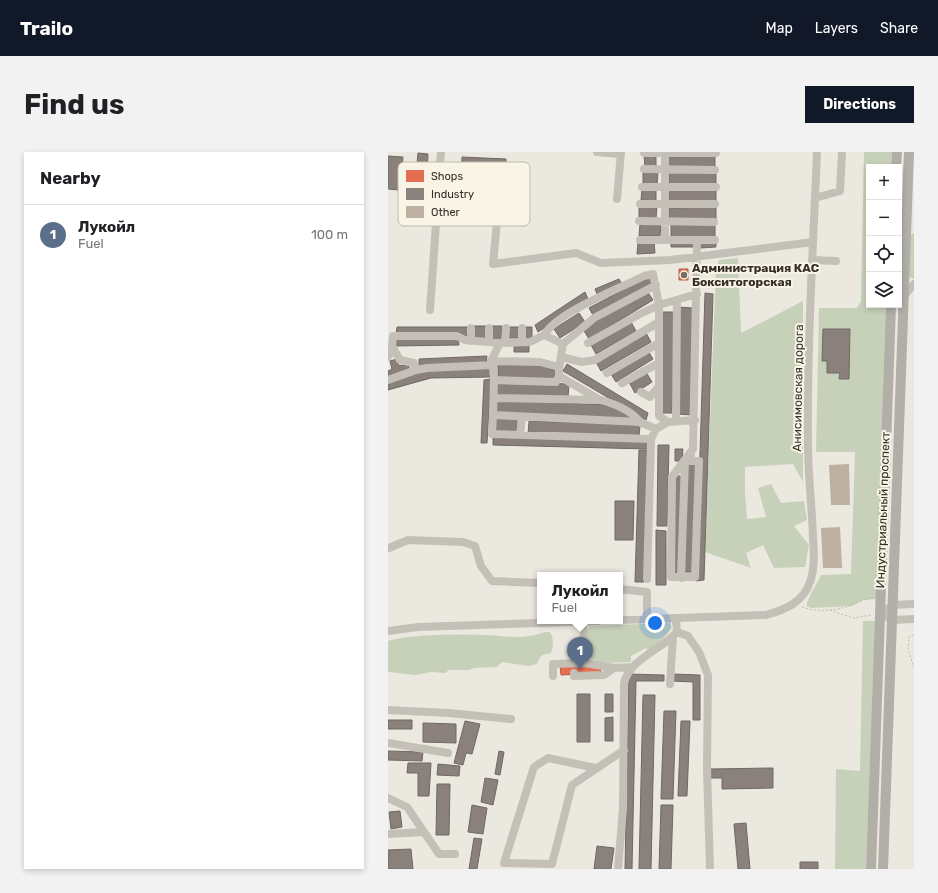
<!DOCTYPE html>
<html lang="en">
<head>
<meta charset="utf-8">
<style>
  :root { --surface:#fff; --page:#f2f2f2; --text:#202124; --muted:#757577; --line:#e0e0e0; --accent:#111827 }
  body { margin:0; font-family:Rubik,sans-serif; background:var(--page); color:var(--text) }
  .controls { position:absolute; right:12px; top:12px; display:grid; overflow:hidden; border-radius:0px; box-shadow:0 2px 6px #0003 }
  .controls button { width:36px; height:36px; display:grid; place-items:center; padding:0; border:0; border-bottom:1px solid var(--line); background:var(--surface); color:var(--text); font:20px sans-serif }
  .you { position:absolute; left:267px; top:471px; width:14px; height:14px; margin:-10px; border:3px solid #fff; border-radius:50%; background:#1a73e8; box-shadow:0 0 0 6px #1a73e833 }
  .badge { display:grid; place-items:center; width:26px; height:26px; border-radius:50%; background:var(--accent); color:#fff; font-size:13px; font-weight:700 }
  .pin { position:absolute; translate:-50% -33px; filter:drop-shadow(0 1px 2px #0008) }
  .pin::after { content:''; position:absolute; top:21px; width:14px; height:12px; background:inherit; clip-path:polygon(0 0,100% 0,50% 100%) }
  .popup { position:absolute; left:149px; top:420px; width:86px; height:52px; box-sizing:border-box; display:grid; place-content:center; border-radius:0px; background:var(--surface); filter:drop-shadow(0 1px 3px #0005); font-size:13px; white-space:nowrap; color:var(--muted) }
  .popup b { font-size:15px; color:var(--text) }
  .popup::after { content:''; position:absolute; left:50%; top:100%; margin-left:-8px; border:8px solid transparent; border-top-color:var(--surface) }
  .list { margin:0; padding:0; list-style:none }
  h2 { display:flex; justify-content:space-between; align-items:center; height:52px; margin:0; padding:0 16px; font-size:17px }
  h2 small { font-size:13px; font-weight:400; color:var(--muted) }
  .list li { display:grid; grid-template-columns:26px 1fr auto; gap:12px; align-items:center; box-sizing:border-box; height:60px; padding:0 16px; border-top:1px solid var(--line) }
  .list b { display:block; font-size:15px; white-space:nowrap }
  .list p { margin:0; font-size:13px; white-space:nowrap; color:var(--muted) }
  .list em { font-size:13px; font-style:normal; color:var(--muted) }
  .icon { flex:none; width:22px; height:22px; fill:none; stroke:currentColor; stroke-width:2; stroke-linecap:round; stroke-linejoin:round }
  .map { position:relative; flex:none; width:526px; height:717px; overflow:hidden; border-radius:0px }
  header { display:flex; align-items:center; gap:24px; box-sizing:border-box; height:56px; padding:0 20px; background:var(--accent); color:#fff }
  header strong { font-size:19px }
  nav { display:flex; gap:22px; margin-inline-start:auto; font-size:14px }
  .intro { display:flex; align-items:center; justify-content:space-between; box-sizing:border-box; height:96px; padding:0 24px }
  h1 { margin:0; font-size:28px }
  .button { padding:10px 18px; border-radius:0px; background:var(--accent); color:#fff; font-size:14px; font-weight:700 }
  main { display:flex; gap:24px; padding:0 24px }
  aside { flex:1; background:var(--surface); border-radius:0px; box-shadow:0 2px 6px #0003 }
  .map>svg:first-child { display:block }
  .green { fill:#c7d1ba }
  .shops { fill:#e76f51; stroke:#b15c44 }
  .industry { fill:#8a817c; stroke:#706862 }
  .building { fill:#beb0a1 }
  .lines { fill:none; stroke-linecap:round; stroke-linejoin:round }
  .path { stroke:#bcb9b1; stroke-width:1; stroke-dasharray:2 2; stroke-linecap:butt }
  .minor { stroke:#c4c0b8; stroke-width:8 }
  .major { stroke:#b2aea8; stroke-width:10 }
  .poi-dot { fill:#746f67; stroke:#f8f4e6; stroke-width:1.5 }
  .labels { text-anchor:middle; stroke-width:4; stroke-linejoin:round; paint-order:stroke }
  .poi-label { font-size:12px; font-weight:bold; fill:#342e27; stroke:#f8f4e6; text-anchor:start }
  .street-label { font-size:12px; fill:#342e27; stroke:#f8f4e6 }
  .key { fill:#f8f4e6; stroke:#bdb9ad; stroke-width:1 }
  .key-label { font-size:11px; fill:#342e27 }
</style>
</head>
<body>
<header>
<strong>Trailo</strong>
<nav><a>Map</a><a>Layers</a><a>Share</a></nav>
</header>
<div class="intro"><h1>Find us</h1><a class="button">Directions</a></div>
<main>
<aside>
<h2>Nearby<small></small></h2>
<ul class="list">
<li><span class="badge" style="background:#5c6f8a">1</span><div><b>Лукойл</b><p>Fuel</p></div><em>100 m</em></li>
</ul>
</aside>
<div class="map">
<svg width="526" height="717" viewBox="0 0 526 717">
  <rect width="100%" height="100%" fill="#ebe8df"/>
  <!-- green -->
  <path class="green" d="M476,0h28l-1,15h-22v138h17l-10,294 -13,1 -11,6 -41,2 -4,-2c-1,-6 11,-24 14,-31l30,-1 4,-122h-39l3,-144h38l4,-7z
    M526,81v46l-5,-2 2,-42z
    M350,106l3,75 62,-32v181l-10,-18 -48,3v25l2,27 19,-2 -8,-29 13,-4 10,19 23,-2 3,19 -13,6 15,19 -4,22 -31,1 -11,-23 -17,8 5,15 -46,-16 11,-284 3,-8z
    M475,469h12l-9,248h-31l1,-100 24,2z
    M282,471l2,5 -11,13 -13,10 -2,-3 -15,8v6l-33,1 -8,-5 -3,-27 3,-5z
    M157,480h5c4,6 4,16 0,22 -8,0 -10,2 -13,10l-8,2 -27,-4 -5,5 -23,1 -5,2h-20l-4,3 -14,-1 -15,3 -28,-3v-31c23,-7 72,-7 97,-6 23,1 39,5 60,-3z"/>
  <!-- shops -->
  <path class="shops" d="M291,117h9v11h-9z
    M172,513l40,1 1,7 -40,2z"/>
  <!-- industry -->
  <path class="industry" d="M30,1l10,1 -1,21 -11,-1z
    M256,3h12v12h-11z
    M0,4l15,1 -3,33 -12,-1z
    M327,4v12l-47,1v-12z
    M74,5l44,2 -3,51 -43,-2z
    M255,20h15l-1,13h-14z
    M328,20v12l-47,1v-12z
    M254,37h14v12l-15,-1z
    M328,37v12l-47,1v-12z
    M251,54h18l-1,12h-17z
    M328,55v12l-47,1v-12z
    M252,72h21l-1,12h-21z
    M283,73h44v12h-44z
    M283,89l23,1 -1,5h-22z
    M328,89v6l-16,1v-6z
    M266,90l1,11 -18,1 1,-11z
    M261,124l3,8 -59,31 -4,-7z
    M231,127l3,5 -24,12 -3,-7z
    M259,139l6,9 -64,39 -6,-10z
    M197,140l3,7 -50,33 -3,-7z
    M317,141l8,1 -9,286 -8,1z
    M290,155l15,1 -1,107 -15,-1z
    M274,160h14l-4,101h-12z
    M191,161l6,9 -25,16 -6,-9z
    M243,170l5,9 -40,23 -5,-9z
    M86,174h12v12h-12z
    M103,174h11v13h-11z
    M9,175h72v9h-6l-1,-3 -66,1z
    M120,175h12v11h-12z
    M137,175h7v12h-7z
    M435,177h27l-1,50h-10l1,-6h-13v-12h-5z
    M258,181l5,9 -50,29 -5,-9z
    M70,185l1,8 -64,1v-8z
    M141,191v9h-15v-8z
    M260,199l5,8 -37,23 -5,-8z
    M99,204l-1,7 -67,3v-7z
    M9,207l2,7 9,-2 3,9 -23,6v-8l4,-2 -2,-8z
    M110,211l52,2 -1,4h8l-2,10 -57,-2z
    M179,212l81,49 -2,7 -83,-49z
    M103,216l-1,9 -59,1 -43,12v-8l39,-12z
    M258,220l6,10 -17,11 -6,-11z
    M103,227l-4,64h-6l3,-63z
    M108,229l73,3 -1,13 -73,-2z
    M107,248l114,5 20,10v5l-135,-8z
    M108,266l21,1v12h-22z
    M141,269l111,4 -1,11 -111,-2z
    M105,285l154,4v8l-154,-4z
    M270,293h11l-2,81h-10z
    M287,297h8l-1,12h-7z
    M251,298h8l-3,132h-9z
    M299,311l11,1 -5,108h-11z
    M287,324h7l-3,99 -7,1z
    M227,349h19l-1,39h-18z
    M268,378l10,1v54h-10z
    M241,522l35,1v6h-28l-4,188h-7z
    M284,522l28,1v45h-7v-38l-21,-1z
    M189,542h13v48h-13z
    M217,542h8v18h-8z
    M255,543h12l-4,174h-12z
    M276,559h12l-3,88h-12z
    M225,565v24h-8v-23z
    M0,568h24v9h-24z
    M77,569l15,3 -8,30 -6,-1 -3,12 -9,-2z
    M293,569h9l-3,75h-9z
    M35,571l33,1v19l-33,-1z
    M0,599l35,1 -1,9 -34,-1z
    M111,599l5,1 -4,23 -5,-1z
    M20,611h23l-2,33h-11v-23h-11z
    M50,612l22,2 -1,10 -22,-1z
    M385,616v20l-51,1v-11h-13v-9z
    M97,626l13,2 -5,25 -12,-3z
    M49,632h13l-1,51h-13z
    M84,653l15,3 -4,26 -15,-2z
    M273,653h12l-2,64h-12z
    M12,659l2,16 -11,2 -2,-17z
    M358,671l4,46h-12l-4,-45z
    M86,686l8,1 -5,30h-8z
    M209,694l17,2 -3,21h-17z
    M23,697l2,20h-25v-19z
    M412,710h18v7h-18z"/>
  <!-- building -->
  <path class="building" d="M461,312l1,41h-19l-2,-40z
    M452,375l2,41h-19l-2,-40z"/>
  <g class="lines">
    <!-- path -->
    <path class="path" d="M414,455c14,5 30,4 44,0 9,-3 17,-8 27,-9
      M442,458l23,8 18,-3
      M526,483l-5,2 -1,12 6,19"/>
    <!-- minor -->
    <path class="minor" d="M209,0l23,2
      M256,1h72
      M277,1v87h50
      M256,17l71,1
      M254,35h74
      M427,46l25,-7 2,-39
      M229,47l4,-47
      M252,52h75
      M109,69l-4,43 83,-11 25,10 69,-3 143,-18
      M251,69l75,1
      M252,88h25
      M425,108l23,1
      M516,144l10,-12
      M42,158l11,-158
      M83,176v13
      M101,176v14
      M134,176v14
      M117,191l1,-15
      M175,192l-19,-9c14,-23 74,-46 100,-59l9,-2 6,31 -21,10 -50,28
      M0,205l5,-9
      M173,205l21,5 13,-2 64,-38
      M103,209l49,1 19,5
      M105,213l-2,-4 9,-18
      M219,221l52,-30
      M171,224l41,24
      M0,228l28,-10
      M106,228l-1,-15 -66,3 -11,2 -2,-7 -14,-3 -8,-14 1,-10h64l8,4 35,3 30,-1 14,-7
      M234,231l37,-20
      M253,240l9,5 9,-11
      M106,246l107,2c14,4 31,11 40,23
      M105,263l1,-35 62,2 3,-6v-8l4,-24 31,-26 62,-33
      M288,269l1,-121
      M280,270l-9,-6v-111l38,-11
      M268,277l-5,10 -159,-5 1,-19 147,7 16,7 12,-7 27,-2
      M132,283l2,-18
      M303,300v9h8l-4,116h-24l1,-100 21,-28 4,-209
      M1,396l19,-8 55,2 12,4 6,20 11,15 48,2
      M293,426l4,-118
      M259,427l4,-140
      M232,437l27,3v27
      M492,462l13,-9 21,-1
      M500,466l4,2 22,-1
      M232,468l146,-5c18,-5 37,-12 44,-33 5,-14 4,-30 3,-45 -1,-31 -5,-62 -5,-94 -1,-97 5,-194 9,-291
      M195,470l2,41 29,5 19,-1
      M0,479l30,-4 181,-6
      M289,480l11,4 11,16 9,23 -1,94 3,100
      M186,521v3l30,-1 10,-7
      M165,524v-12l32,-1
      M282,532l3,-48
      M0,558l61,3 62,6
      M0,591l60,10
      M208,616l-48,-10 -14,9 -30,96 48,1 20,-79 52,-35
      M0,646l19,9 32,47h16
      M0,682l35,-2
      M230,717l5,-61 1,-125c6,-24 37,-33 53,-51l-1,-14"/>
    <!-- major -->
    <path class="major" d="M508,15l1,-15
      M483,717l20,-564
      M495,717l26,-717"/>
  </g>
  <!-- markers -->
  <circle class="poi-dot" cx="296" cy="123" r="4"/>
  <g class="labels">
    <!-- poi labels -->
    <g class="poi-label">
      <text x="304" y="120">Администрация КАС<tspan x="304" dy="14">Бокситогорская</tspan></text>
    </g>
    <!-- street labels -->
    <g class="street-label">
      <text transform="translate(410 236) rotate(-89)" y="4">Анисимовская дорога</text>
      <text transform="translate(495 358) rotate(-88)" y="4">Индустриальный проспект</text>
    </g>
  </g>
  <!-- legend -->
  <rect x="10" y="10" width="132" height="64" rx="6" class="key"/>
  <rect x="18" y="18" width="18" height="12" fill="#e76f51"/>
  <rect x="18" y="36" width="18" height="12" fill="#8a817c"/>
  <rect x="18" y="54" width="18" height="12" fill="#beb0a1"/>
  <g class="key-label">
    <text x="43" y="28">Shops</text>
    <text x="43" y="46">Industry</text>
    <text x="43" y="64">Other</text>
  </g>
</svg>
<div class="controls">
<button>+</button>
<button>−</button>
<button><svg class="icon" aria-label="locate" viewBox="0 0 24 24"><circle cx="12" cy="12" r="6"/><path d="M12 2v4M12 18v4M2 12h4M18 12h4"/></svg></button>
<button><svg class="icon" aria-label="layers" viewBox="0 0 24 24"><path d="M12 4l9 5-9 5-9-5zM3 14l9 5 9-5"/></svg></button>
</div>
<div class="you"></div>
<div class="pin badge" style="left:192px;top:518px;background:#5c6f8a">1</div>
<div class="popup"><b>Лукойл</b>Fuel</div>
</div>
</main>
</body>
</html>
